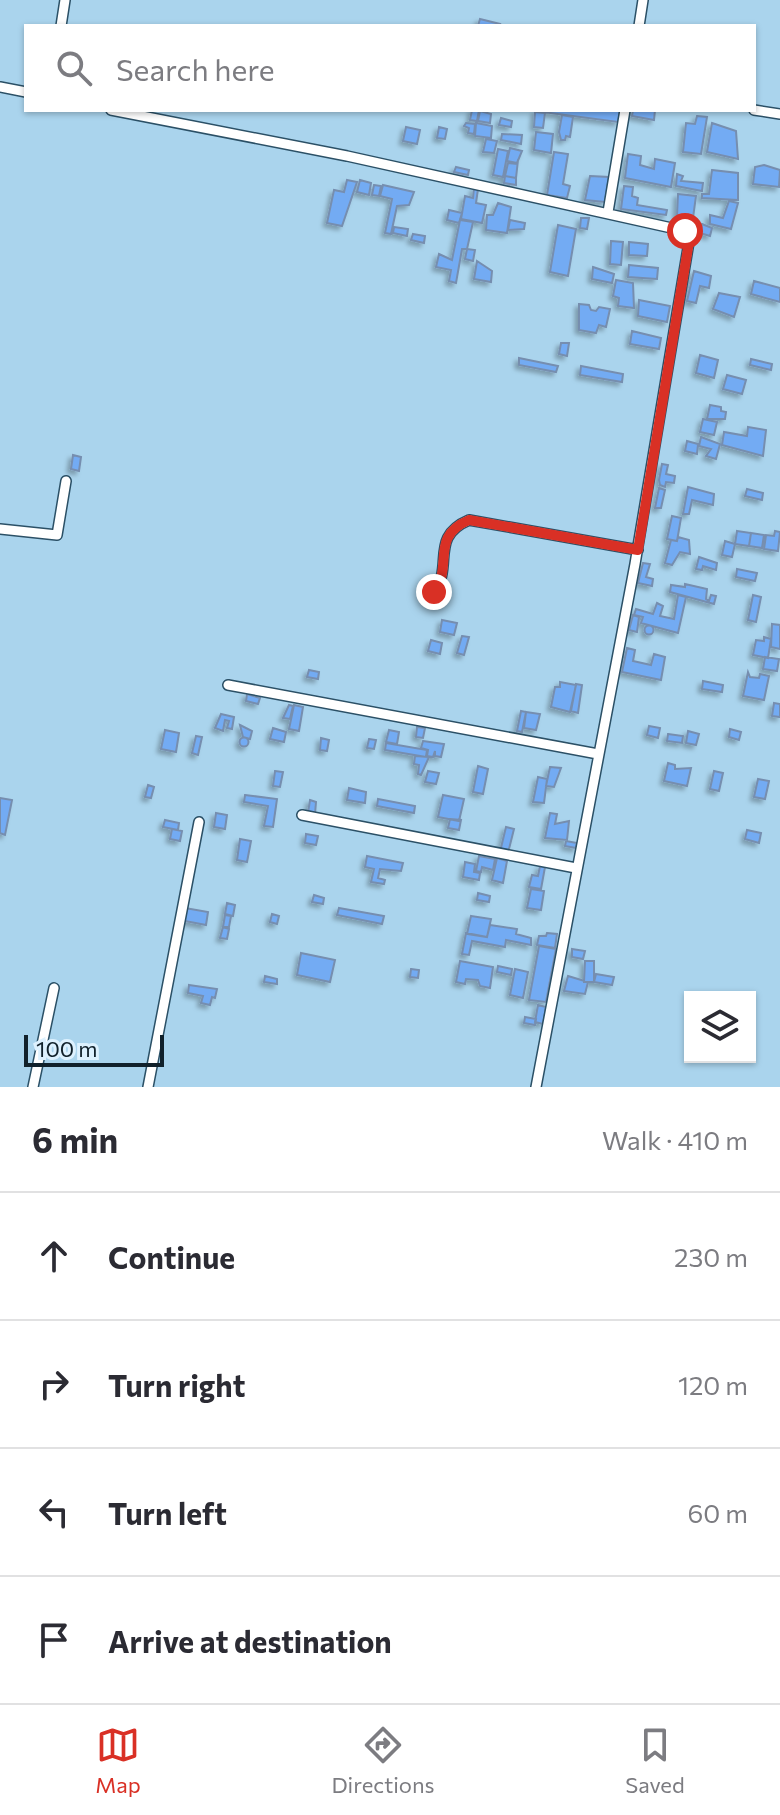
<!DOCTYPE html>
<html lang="en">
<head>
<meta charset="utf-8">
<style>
  :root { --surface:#fff; --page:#f2f2f3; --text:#2b2b33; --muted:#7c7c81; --line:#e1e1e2; --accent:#d93025 }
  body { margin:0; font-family:Commissioner,sans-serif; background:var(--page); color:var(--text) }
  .controls { position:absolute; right:24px; bottom:24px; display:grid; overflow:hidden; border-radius:0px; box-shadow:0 2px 6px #0004 }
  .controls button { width:72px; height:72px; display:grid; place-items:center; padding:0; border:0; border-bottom:2px solid var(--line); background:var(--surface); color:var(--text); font:40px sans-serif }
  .scale { position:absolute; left:24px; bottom:20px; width:140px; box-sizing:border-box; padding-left:8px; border:4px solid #11212b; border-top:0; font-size:22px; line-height:28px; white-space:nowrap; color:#11212b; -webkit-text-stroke:6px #ddf1fe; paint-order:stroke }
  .stop { position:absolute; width:24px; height:24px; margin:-18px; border:6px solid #d93025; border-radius:50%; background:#fff }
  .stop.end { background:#d93025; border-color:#fff; box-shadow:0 2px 8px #0008 }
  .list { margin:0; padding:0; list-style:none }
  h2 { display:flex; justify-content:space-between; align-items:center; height:104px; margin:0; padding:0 32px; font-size:34px }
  h2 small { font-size:26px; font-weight:400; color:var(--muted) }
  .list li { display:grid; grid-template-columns:52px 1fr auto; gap:24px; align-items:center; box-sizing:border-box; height:128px; padding:0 32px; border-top:2px solid var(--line) }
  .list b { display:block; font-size:30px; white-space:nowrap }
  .list em { font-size:26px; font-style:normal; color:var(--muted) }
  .icon { flex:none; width:44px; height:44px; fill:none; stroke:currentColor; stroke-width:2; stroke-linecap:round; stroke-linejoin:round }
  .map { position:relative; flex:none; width:780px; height:1087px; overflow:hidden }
  .search { position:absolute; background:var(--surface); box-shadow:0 2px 6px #0004; left:24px; right:24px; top:24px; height:88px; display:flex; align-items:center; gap:20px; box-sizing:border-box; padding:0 28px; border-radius:0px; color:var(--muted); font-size:30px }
  .sheet { height:616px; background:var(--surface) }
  nav { display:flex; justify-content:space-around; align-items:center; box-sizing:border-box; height:112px; border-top:2px solid var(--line); background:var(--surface); font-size:22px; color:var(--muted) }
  nav a { display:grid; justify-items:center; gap:4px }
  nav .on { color:var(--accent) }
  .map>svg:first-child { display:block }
  .building { fill:#73abf3; stroke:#768eaf; stroke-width:2; filter:url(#shadow) }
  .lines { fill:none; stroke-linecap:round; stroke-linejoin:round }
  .minor-casing { stroke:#2b5066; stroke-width:12 }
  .minor { stroke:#fff; stroke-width:9 }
  .route { stroke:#d93025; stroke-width:10 }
</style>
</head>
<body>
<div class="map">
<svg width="780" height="1087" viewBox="0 0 780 1087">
  <defs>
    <filter id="shadow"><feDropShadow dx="-3.5" dy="3.5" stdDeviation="2" flood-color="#0004"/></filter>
  </defs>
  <rect width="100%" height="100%" fill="#aad4ed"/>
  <!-- building -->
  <path class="building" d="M480,19l20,5 -1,2h-21z
    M472,110h7l-2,11 -7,-1z
    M613,110l7,1 -2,11 -83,-11z
    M633,110h22l-1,10 -22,-4z
    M480,111l11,3 -1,9 -12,-2z
    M535,112l10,1 -2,15 -9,-1z
    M562,115l11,2 -3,20 -4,-1 -1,4h-4l-2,-8z
    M697,116l10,1 -6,37 -18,-2 3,-29 9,1z
    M501,118l11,3 -1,6 -12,-2z
    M466,123l9,1 -1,10 -6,-1 1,-5 -5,-2z
    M476,123l16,3 -1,12 -16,-2z
    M712,123l24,8 2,28 -31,-7z
    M406,127l14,3 -3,14 -14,-3z
    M439,127l8,2 -2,10 -8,-1z
    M536,132l17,2 -2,19 -17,-3z
    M502,134l20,1 -1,9 -20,-4z
    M486,139l11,2 -3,12 -11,-1z
    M510,148l12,3 -5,12 -10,-2z
    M498,149l10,2 -5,26 -10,-2z
    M554,152l14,2 -5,30 7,2 -3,12 -20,-3z
    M628,154l13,2 -1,9 14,4 1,-10 20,4 -4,24 -46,-9z
    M518,160l-2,18 -11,-2 3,-13 9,1z
    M764,165l16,5 -1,17 -26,-3 2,-17z
    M456,167l13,3 -1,5 -14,-3z
    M712,170l26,3v27l-36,-2v-4h7z
    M677,174l6,2 -2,5 22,2 -1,8 -26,-5z
    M505,176l11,2v7l-12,-2z
    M590,176l19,1 -4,25 -20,-2z
    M347,180l10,2 -15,44 -15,-3 7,-33 10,2z
    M360,180l11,3 -2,12 -12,-3z
    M374,185l7,1 -2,10 -7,-1z
    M383,185l31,7 -5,13 -12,1 -6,28 -6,-1 7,-34 -12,-3z
    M624,186l9,1 -1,9 6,2 -1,7 30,5 -1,5 -45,-6z
    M474,188l4,1 -2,14 10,2 -4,18 -21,-4 4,-23 8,2z
    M678,194l18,2 -3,22 -16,-2z
    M729,201l9,2 -7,26 -21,-5v-9l13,3z
    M498,203l13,4 -4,26 -21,-3 1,-15h6z
    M449,210l13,3 -3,10 -12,-3z
    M581,218h8l-2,11 -7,-1z
    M460,220l13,2 -6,27h-5l-6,34 -7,-2 2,-11 -15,-3 3,-13 13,6z
    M510,220l15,3 -1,6 -16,1z
    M702,224l10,4 -2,8 -10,-3z
    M558,225l18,4 -8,47 -18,-4z
    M394,227l14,2 -1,7 -14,-3z
    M413,234l12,2 -1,7 -13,-3z
    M611,241l12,1 -2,23 -11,-1z
    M629,242l19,2 -1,12 -18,-1z
    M467,249l8,1 -2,11 -8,-2z
    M477,261l15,10 -1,11 -17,-3z
    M629,265l29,3 -1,11 -29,-2z
    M593,267l21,7 -2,9 -20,-4z
    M694,271l17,5 -2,12 -9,-2 -4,17 -9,-2z
    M616,280l17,3 1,25 -16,-2 1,-8 -6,-2z
    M754,281l26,7v14l-29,-8z
    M719,293l21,4 -6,20 -21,-8z
    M639,300l31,6 -3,16 -29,-6z
    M579,304l10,1 2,5 5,1 3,-4 11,2 -4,18 -7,-2 -3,8 -17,-3z
    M632,331l29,7 -2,11 -29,-5z
    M561,343h8l-2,13 -8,-2z
    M700,355l18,5 -4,18 -18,-5z
    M519,358l39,8 -2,6 -37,-7z
    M751,359l21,5 -1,6 -21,-5z
    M581,366l42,8 -1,8 -42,-7z
    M727,375l19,5 -4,14 -19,-5z
    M710,405l11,2v4l5,1 -1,7h-18z
    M703,419l14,3 -3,13 -14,-3z
    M748,427l18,3 -3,26 -41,-11 2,-13 23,4z
    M701,437l19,7 -4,15 -10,-3 5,-7 -12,-3z
    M687,441l11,3 -1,10 -12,-3z
    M73,455l8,2 -2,14 -8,-2z
    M662,464l6,1 -2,9 9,2 -1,7 -8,-1 -1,5 -5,-2 -1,-5z
    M688,487l26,7 -1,11 -21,-5 -3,14h-6z
    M659,488l6,2 -4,18h-6z
    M747,489l16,4 -1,7 -17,-4z
    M672,516l9,2 -4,23 -10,-2z
    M737,531l14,2 -2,13 -14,-2z
    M775,531l5,1 -2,19 -14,-2 2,-14 8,1z
    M751,533l13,2 -2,13 -13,-2z
    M678,537l11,3 1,14 -10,-2 -8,13 -7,-2 6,-23 6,1z
    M725,541l10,3 -3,13 -10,-2z
    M699,557l18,6 -1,7 -13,-4 -1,4 -6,-1z
    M643,563l7,1 -4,13 7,2 -1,7 -14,-3z
    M737,569l20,4 -2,8 -19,-4z
    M685,584l22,5 -1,10 3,2 2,-6 5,1 -2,8 -44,-12 1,-7 14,2z
    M678,595l8,2 -8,36 -37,-10 2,-6 -9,-2 2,-6 17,5 4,-11 6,3 -3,10 14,3z
    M753,595l8,2 -5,25 -8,-2z
    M633,615l6,2 -2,15 -8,-2z
    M442,620l15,3 -3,12 -14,-3z
    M772,624l8,1v24l-9,-2z
    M644.5 630a4.5 4.5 0 1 1 9 0a4.5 4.5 0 1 1-9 0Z
    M462,636l7,1 -5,18 -7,-2z
    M764,637l7,2 -3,19 -15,-3 3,-15 8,1z
    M431,640l11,3 -2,11 -12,-3z
    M627,648l8,2 -2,11 18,4 3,-11 11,3 -4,23 -39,-8z
    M765,657l14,2 -2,12 -14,-2z
    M309,670l10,2 -1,7 -11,-2z
    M748,672l2,5 9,1 1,-4 9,2 -5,24 -21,-4z
    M703,681l20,4 -1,7 -20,-3z
    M560,682l16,3 -6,27 -19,-5 4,-20h5z
    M576,684l6,1 -4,28 -7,-2z
    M247,694l13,4 -2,6 -12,-3z
    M774,703l6,1v13l-8,-1z
    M289,705l4,1 -3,13 -7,-1z
    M294,705l9,2 -4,24 -10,-2z
    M521,711l5,1 -4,20 -5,-1z
    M526,712l14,2 -4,16 -12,-2z
    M221,714l13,3 -2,12 -5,-1 2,-7 -4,-1 -2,11 -8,-3z
    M240,725l12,6 -2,8 -7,-2z
    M649,726l11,2 -2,10 -11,-3z
    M417,727l8,1 -2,10 -7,-1z
    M273,728l13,4 -2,10 -14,-3z
    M730,729l11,3 -2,8 -10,-3z
    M165,730l14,3 -3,19 -15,-3z
    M389,730l10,2 -2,12 -11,-2z
    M688,731l11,3 -3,11 -10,-2z
    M668,734l15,2 -1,7 -15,-2z
    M196,736l6,1 -4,18 -6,-2z
    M239.5 742a4.5 4.5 0 1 1 9 0a4.5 4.5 0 1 1-9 0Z
    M321,738l8,2 -2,11 -7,-1z
    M369,739l7,1 -2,9 -7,-1z
    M423,741l21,3 -3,13 -6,-1v-5l-2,6 -6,-1 1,-6 -7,-2z
    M386,743l41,7 -1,7 -41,-7z
    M415,756l14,1 -8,18 -3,-1 1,-9 -5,-1z
    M668,763l7,2v4l16,-1 -4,18 -23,-5z
    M478,766l10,3 -5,25 -10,-2z
    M550,767l11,1 -7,19 -8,-1z
    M275,771l8,1 -3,15 -7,-1z
    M428,771l11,2 -3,11 -11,-2z
    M714,771l9,2 -4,18 -9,-2z
    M538,777l9,2 -3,24 -11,-1z
    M758,779l11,2 -4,18 -11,-2z
    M148,785l6,2 -3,11 -6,-1z
    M349,788l17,4 -1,11 -18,-3z
    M245,795l32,4 -4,28 -9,-1 4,-20 -24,-4z
    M443,795l21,4 -5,22 -21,-4z
    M0,798l12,2 -7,35 -5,-2z
    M378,799l37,7 -1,7 -37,-7z
    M310,800l6,2 -1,12 -7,-1z
    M216,813l11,2 -2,14 -11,-2z
    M550,813l7,1 -2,10 14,-3 -2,19 -22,-2z
    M450,819l11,1 -2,10 -11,-2z
    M165,820l14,3 -1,7 -15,-3z
    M506,827l8,2 -6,24 -8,-1z
    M172,829l10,2 -2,10 -10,-2z
    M747,830l14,3 -2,10 -14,-4z
    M306,834l12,2 -2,9 -11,-2z
    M240,839l11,2 -4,21 -10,-2z
    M566,841l11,2 -1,5 -11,-2z
    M367,856l36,7 -2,8 -21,-2 -2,9 7,2 -1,4 -13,-2 3,-13 -9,-2z
    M479,856l16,3 -2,11 -11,-3 -1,5 -5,-1z
    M497,858l10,3 -4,22 -11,-3z
    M465,862l10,2 -1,8 6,1 -1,7 -16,-3z
    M540,866l5,1 -4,22 -12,-2 3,-12 6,1z
    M531,889l13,2 -3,19 -14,-2z
    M478,893l12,3 -1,6 -12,-2z
    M314,895l10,3 -1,6 -11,-2z
    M227,903l8,2 -2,11 -8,-2z
    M185,908l23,4 -2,13 -21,-4z
    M339,908l45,8 -2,8 -45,-9z
    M272,914l7,2 -2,8 -7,-2z
    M225,915l6,1 -2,11h-6z
    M471,916l20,3 -4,18 -20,-3z
    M490,925l27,4 -1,5 15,4v7l-25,-5 -1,7 -33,-6 -3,14 -7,-1 4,-21 21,4z
    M223,927l6,2 -2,10 -7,-1z
    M547,933l10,1 -2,14 -18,-3 2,-9h7z
    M539,946l17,3 -10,53 -17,-2z
    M572,949l13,2 -2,8 -11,-2z
    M301,953l34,7 -5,22 -33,-7z
    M460,961l33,6 -3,21 -10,-2 -2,-6 -12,-1 -1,5 -9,-2z
    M585,961h9v21h-10z
    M498,966l14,3 -1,6 -14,-3z
    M411,969l8,1 -1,8 -8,-1z
    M515,969l13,3 -5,26 -13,-3z
    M596,974l18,3 -2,8 -18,-3z
    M265,976l12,3v5l-13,-2z
    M568,976l20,6 -3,12 -21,-3z
    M189,985l28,4 -2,9 -3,-1 -2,8 -9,-2 2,-7 -15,-3z
    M538,1005l8,2 -3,17 -8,-2z
    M525,1017l11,2 -1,6 -11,-2z"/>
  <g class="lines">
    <defs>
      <path id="minor" d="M61,26l4,-26
        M639,26l4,-26
        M0,87l26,5
        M111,110l236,46 338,75 4,11 -54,322 -99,523
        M754,110l26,4
        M608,212l17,-102
        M0,529l57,6 9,-54
        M434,592c20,-26 -5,-55 35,-72l169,30
        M228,685l370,69
        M302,815l274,53
        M33,1087l21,-99
        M148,1087l51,-265"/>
    </defs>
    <!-- minor casing -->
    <use href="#minor" class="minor-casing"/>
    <!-- minor -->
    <use href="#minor" class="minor"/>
  </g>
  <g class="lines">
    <!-- route -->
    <path class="route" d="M434,592c20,-26 -5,-55 35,-72l169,30 51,-308 -4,-11"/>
  </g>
</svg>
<div class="controls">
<button><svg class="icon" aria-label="layers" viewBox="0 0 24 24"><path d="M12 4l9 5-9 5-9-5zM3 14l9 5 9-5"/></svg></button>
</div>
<div class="scale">100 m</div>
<div class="stop" style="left:685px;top:231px"></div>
<div class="stop end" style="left:434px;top:592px"></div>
<div class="search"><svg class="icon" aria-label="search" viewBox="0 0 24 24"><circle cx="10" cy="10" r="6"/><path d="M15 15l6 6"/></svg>Search here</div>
</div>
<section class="sheet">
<h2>6 min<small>Walk · 410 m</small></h2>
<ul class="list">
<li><svg class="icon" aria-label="ahead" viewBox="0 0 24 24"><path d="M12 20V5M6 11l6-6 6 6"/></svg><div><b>Continue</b></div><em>230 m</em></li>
<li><svg class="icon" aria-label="right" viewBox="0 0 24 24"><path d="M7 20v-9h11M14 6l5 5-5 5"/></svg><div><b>Turn right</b></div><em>120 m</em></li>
<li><svg class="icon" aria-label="left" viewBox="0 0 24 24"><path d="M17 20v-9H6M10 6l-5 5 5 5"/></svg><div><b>Turn left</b></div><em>60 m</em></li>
<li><svg class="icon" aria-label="arrive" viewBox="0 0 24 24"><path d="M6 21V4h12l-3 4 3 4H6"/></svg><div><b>Arrive at destination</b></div></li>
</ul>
</section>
<nav>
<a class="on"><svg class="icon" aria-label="map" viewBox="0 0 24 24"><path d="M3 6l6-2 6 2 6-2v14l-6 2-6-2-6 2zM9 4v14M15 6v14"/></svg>Map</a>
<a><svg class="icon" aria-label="directions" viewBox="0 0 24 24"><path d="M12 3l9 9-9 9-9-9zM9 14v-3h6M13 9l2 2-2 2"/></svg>Directions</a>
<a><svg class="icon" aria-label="saved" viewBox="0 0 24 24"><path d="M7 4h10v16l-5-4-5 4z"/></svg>Saved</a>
</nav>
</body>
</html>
